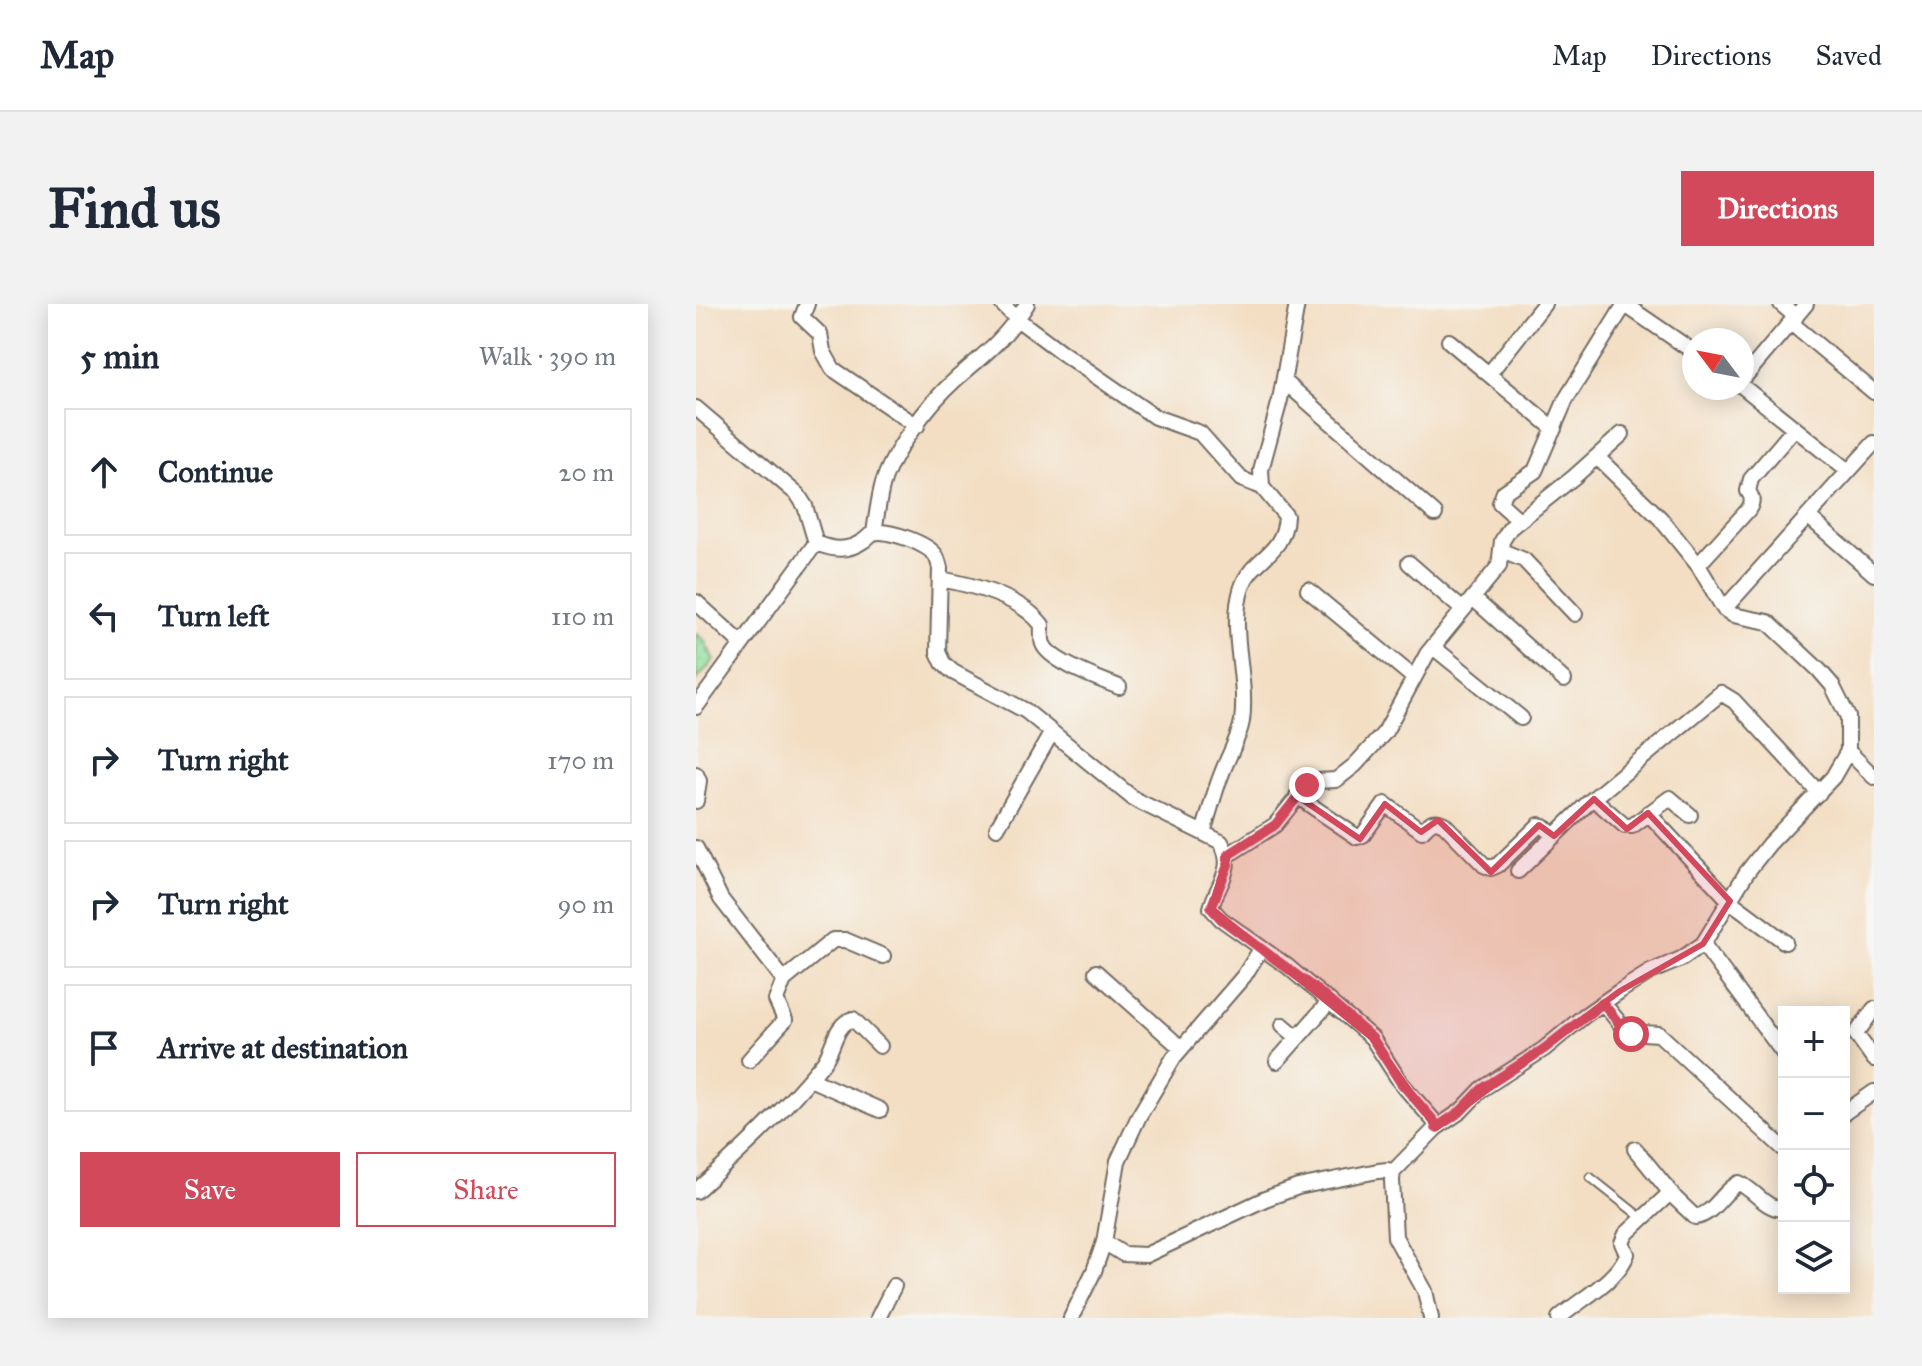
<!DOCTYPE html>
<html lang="en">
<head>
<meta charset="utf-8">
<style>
  :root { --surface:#fff; --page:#f2f2f3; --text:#1f2937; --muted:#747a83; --line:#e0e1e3; --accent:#d1495b }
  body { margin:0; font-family:"IM FELL Great Primer",serif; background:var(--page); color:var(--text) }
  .controls { position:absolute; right:24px; bottom:24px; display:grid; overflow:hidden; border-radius:0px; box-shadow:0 4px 20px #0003 }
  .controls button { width:72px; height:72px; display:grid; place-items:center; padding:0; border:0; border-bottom:2px solid var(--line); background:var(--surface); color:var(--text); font:40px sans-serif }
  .compass { position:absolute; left:986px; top:24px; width:72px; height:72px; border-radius:50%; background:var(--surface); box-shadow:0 4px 20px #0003; rotate:302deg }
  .stop { position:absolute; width:24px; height:24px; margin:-18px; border:6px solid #d1495b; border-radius:50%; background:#fff }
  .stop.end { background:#d1495b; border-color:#fff; box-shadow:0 2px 8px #0008 }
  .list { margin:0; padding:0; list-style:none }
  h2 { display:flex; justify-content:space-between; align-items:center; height:104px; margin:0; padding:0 32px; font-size:34px }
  h2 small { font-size:26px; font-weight:400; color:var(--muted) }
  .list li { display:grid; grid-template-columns:52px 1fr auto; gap:24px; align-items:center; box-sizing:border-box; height:128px; margin:0 16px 16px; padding:0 16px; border:2px solid var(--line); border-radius:0px }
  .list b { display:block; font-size:30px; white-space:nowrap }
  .list em { font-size:26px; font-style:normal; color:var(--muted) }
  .actions { display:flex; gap:16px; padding:24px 32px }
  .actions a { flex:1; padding:18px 0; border:2px solid var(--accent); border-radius:0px; text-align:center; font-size:28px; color:var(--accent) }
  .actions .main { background:var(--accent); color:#fff }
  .icon { flex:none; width:44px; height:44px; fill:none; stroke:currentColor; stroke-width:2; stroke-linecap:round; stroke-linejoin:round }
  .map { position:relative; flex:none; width:1178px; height:1014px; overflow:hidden; border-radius:0px }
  header { display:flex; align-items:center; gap:48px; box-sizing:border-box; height:112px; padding:0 40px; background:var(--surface); border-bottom:2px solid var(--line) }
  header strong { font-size:38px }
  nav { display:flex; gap:44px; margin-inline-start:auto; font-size:28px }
  .intro { display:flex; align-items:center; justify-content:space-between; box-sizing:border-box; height:192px; padding:0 48px }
  h1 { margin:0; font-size:56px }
  .button { padding:20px 36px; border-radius:0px; background:var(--accent); color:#fff; font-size:28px; font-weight:700 }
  main { display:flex; gap:48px; padding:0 48px }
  aside { flex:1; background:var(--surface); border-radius:0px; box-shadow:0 4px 20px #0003 }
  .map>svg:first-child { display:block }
  .park { fill:url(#park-dots); stroke:#5f8664; stroke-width:2 }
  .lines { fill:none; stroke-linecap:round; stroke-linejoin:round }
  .lane-casing { stroke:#716a60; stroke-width:11 }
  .street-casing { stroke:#716a60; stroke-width:18 }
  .lane { stroke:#fff; stroke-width:7 }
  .street { stroke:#fff; stroke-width:14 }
  .route { stroke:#d1495b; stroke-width:10 }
  .marked { fill:#d1495b; fill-opacity:0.2; stroke:#d1495b; stroke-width:6; stroke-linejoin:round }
</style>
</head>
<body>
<header>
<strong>Map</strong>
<nav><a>Map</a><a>Directions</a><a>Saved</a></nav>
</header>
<div class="intro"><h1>Find us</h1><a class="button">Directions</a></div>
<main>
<aside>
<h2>5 min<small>Walk · 390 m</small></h2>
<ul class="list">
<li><svg class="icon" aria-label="ahead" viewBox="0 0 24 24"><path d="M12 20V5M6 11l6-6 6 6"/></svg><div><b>Continue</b></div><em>20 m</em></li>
<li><svg class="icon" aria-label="left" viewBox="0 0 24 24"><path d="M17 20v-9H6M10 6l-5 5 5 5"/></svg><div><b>Turn left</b></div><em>110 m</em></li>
<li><svg class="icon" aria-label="right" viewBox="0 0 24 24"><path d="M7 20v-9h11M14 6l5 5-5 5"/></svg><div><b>Turn right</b></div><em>170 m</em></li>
<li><svg class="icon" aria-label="right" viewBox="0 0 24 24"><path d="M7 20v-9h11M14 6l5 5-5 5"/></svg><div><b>Turn right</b></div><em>90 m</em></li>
<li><svg class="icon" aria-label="arrive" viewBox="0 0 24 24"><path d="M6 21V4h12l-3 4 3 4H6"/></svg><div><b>Arrive at destination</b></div></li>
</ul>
<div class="actions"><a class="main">Save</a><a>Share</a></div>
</aside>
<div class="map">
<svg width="1178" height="1014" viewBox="0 0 1178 1014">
  <defs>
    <pattern id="park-dots" width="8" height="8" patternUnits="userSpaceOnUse" patternTransform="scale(2)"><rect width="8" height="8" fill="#93e09d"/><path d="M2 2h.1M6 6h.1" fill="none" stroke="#7fc087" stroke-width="1.8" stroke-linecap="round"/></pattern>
  </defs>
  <rect width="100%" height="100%" fill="#f6f6f2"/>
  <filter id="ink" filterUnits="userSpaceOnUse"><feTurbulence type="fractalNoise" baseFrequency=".0125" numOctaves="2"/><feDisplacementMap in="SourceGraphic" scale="16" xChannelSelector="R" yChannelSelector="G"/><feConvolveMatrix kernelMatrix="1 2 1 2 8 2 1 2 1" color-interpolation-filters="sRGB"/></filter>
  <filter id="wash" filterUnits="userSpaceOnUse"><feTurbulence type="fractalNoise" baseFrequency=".006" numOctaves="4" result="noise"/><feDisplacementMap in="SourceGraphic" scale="32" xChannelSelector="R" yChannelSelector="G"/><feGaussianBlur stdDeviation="1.8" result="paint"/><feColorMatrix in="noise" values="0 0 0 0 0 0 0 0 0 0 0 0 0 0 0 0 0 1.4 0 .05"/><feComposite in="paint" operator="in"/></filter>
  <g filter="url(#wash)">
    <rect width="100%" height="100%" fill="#f3dec3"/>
    <!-- park -->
    <path class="park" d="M0,330l8,6 10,20 -18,21z"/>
  </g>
  <g filter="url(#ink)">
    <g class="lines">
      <defs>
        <path id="lane" d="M894,873l53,42"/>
        <path id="street" d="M111,0l-5,13 18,17 3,17 10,18 84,57
          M306,0l15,15 47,35 91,63 45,16 41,46 21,8
          M928,0l70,48
          M1085,0l15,13
          M1095,19l83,69
          M753,37l105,88
          M793,70l55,-70
          M1046,76l64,-76
          M588,77l151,133
          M1046,82l106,85
          M0,104l102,87 7,11 11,37c17,7 31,9 47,-2 4,-2 6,-6 10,-8 13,-5 56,11 63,23 2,4 3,8 4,12l-2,84 5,11 10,9 73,39 108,88 87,43c15,27 -3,40 -10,66l10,11 66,47 85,72 29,45 33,38 2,7 -43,44 -1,8 3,57 30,54 6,27
          M901,153l63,61 38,47 26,44 9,6 35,7 51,48 13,15 16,32v34l26,26
          M1113,213l65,57
          M823,216l-19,-17 4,-11 31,-21 31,-72 59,-95
          M178,229c2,-14 4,-28 7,-42 7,-35 48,-88 75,-112 30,-26 49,-40 71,-75
          M806,247l22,9 51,54
          M713,259l54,47
          M1002,261l50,-55c5,-8 5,-12 0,-19l3,-12 43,-50
          M244,275c33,6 81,18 102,46 0,6 -1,14 1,19 7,18 59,36 76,43
          M612,286l105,87
          M777,294l91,82
          M0,298l45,41
          M1028,305l150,-166
          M737,343l88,71
          M0,403l120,-164
          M0,470l3,7 -3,20
          M601,492l60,41 6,-2 22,-31 37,27c8,-8 11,-13 22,-7l40,41 7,3 7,-3 41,-40 4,1 11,10
          M898,495l31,27h7l38,-28 20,17
          M952,509l82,88 55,41
          M301,524l55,-96
          M507,528c7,-20 11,-40 19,-59 6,-17 17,-34 20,-52 6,-44 -14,-91 0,-134 10,-30 42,-31 44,-71l-24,-29 -1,-17 19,-70 17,-96
          M0,544l25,51 63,81 49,-40h12l38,16
          M532,551l47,-30 32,-40 10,-4 19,-1 19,-15 30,-33 42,-78 72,-88 3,-25 8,-13 64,-51 48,-43
          M822,567l70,-68 133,-110 13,8 85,92
          M1007,640l81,110
          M400,668l85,76
          M907,699l24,29 32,2 125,115
          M1178,705l-18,25 18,25
          M587,721l14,12
          M53,756l36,-40 -9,-20 8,-20
          M581,757l53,-60
          M114,775l70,31
          M1148,809l30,-21
          M740,824l25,-17 21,-22 62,-40 40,-33 36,-25 30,-19 31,-13 22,-15 44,-72 22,-28 64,-67 15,-26
          M939,845l40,49 20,19c19,-2 27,-26 44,-34 16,7 27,27 45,26
          M0,887c45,-40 89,-81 127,-128 11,-13 11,-39 30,-44l27,27
          M408,938l19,12 23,1 119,-56 33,-12 80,-16 10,-1 5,2
          M182,1014l16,-32
          M375,1014l23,-47 10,-29 14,-81 21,-45 35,-59 70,-81 17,-27
          M863,1014c20,-18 59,-38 68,-64l-5,-11 4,-9 44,-41"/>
      </defs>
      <!-- lane casing -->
      <use href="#lane" class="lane-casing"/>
      <!-- street casing -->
      <use href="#street" class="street-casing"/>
      <!-- lane -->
      <use href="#lane" class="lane"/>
      <!-- street -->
      <use href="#street" class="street"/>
    </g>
  </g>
  <g class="lines" filter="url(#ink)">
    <!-- route -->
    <path class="route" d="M611,481l-32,40 -47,30v10l-17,43 10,11 97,72 54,47 29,45 33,38 2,7 25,-17 21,-22 62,-40 59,-46 18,23 10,8"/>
  </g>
  <!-- marked area -->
  <path class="marked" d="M601,492l63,43 25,-35 36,28 17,-12 53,52 48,-47 15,11 40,-37 33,30 21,-16 82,88 -27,43 -83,47 -184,137 -64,-90 -161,-130 17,-53 47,-30z"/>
</svg>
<div class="controls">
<button>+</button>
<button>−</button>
<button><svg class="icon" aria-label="locate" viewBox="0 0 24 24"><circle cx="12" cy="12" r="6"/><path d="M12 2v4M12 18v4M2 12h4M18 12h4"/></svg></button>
<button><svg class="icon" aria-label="layers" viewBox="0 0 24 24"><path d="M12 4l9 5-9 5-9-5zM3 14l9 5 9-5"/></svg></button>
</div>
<svg class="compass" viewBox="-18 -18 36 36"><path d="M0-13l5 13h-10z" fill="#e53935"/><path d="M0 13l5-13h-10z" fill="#747a83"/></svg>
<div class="stop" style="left:935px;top:730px"></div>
<div class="stop end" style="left:611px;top:481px"></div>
</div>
</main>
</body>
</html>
